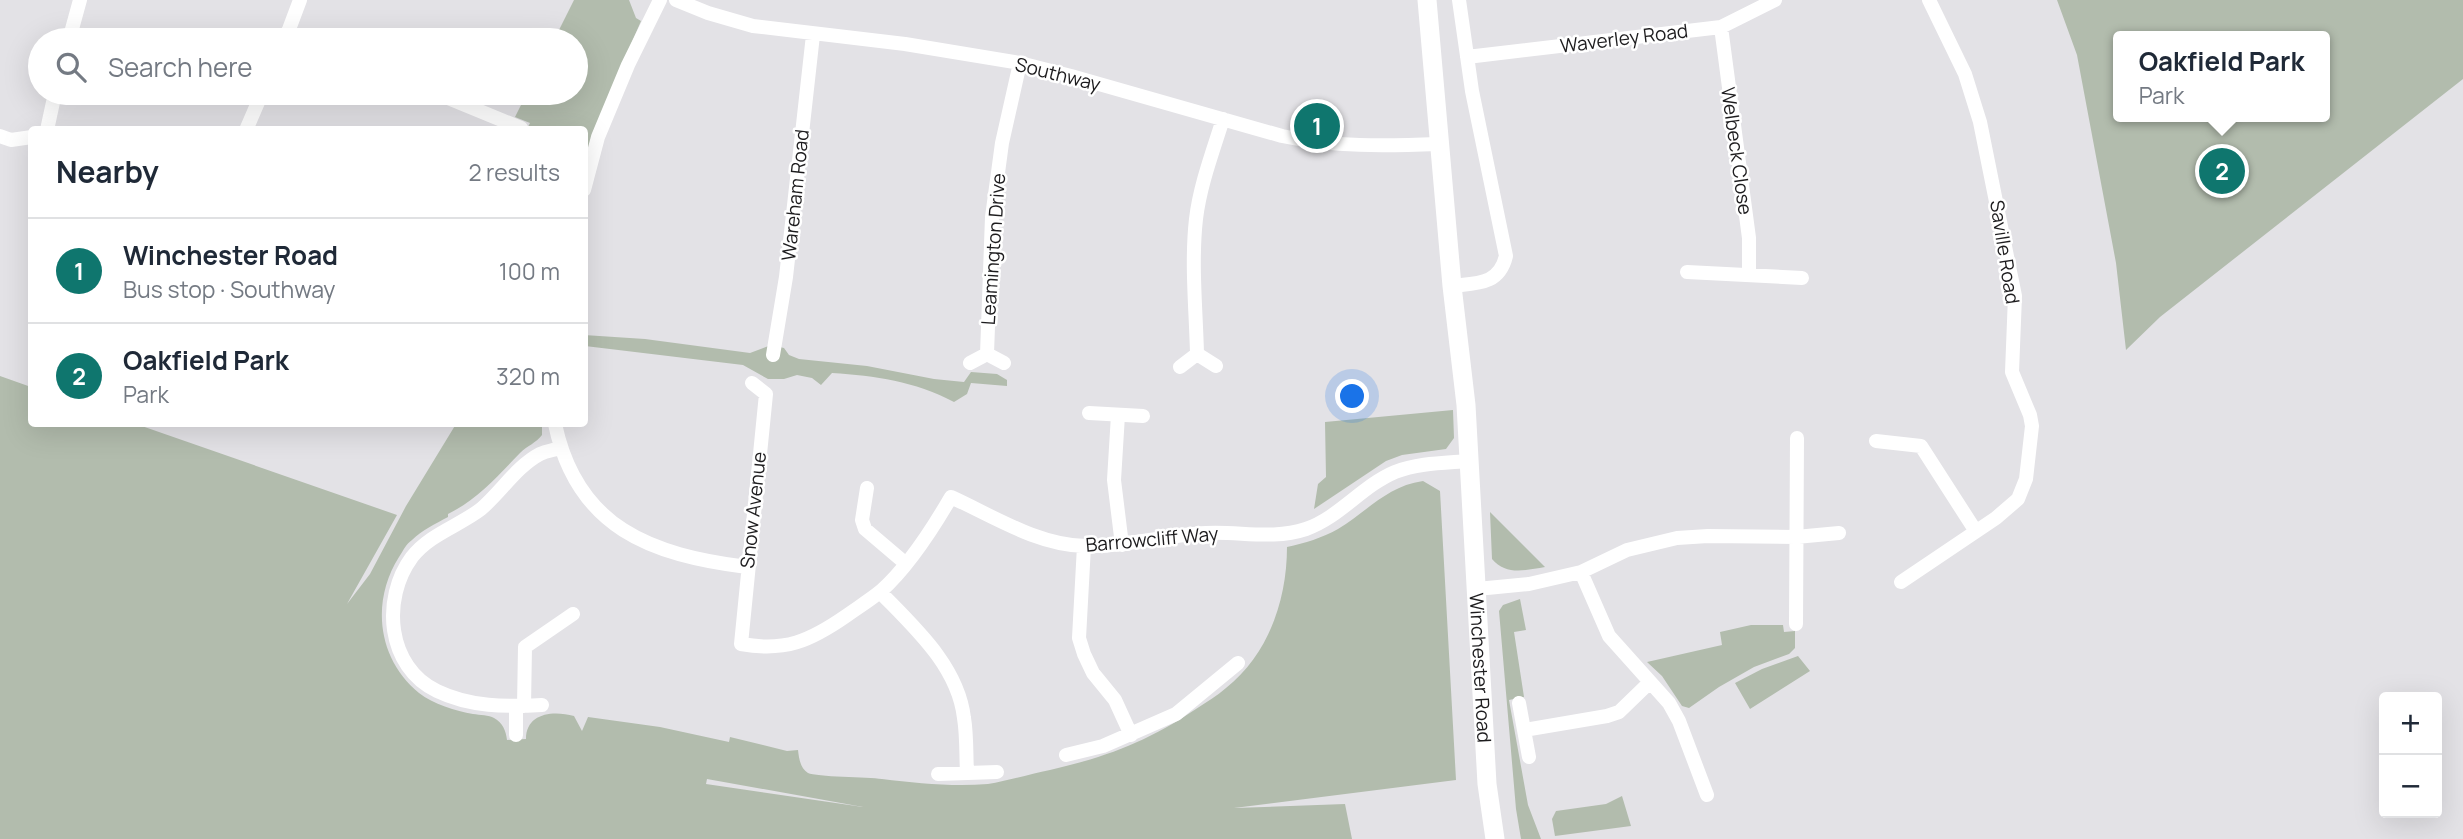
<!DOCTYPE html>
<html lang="en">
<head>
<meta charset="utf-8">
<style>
  :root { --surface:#fff; --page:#f2f2f3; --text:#1f2937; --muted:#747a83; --line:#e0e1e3; --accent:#0f766e }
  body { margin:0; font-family:Manrope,sans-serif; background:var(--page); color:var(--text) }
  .controls { position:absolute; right:21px; bottom:21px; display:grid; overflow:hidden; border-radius:7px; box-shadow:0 7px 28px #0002 }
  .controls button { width:63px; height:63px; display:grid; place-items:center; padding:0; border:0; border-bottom:2px solid var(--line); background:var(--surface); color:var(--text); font:35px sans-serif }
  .you { position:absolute; left:1353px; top:397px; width:24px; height:24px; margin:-18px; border:5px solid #fff; border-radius:50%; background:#1a73e8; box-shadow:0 0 0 10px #1a73e833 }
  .badge { display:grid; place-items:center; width:46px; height:46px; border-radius:50%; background:var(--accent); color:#fff; font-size:23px; font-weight:700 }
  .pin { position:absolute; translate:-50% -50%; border:4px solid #fff; box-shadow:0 2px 7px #0006 }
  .popup { position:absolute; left:2113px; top:31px; width:217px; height:91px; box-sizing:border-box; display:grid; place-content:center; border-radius:7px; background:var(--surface); filter:drop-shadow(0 2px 5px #0005); font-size:23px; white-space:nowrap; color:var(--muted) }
  .popup b { font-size:26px; color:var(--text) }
  .popup::after { content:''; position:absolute; left:50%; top:100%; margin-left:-14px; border:14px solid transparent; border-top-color:var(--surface) }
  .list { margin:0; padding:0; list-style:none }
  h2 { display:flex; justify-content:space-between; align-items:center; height:91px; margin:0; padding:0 28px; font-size:30px }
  h2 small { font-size:23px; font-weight:400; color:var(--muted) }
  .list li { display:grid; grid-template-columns:46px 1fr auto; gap:21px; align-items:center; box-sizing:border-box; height:105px; padding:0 28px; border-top:2px solid var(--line) }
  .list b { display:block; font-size:26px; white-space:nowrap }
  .list p { margin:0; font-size:23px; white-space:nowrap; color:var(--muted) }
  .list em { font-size:23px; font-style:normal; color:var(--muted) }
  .icon { flex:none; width:38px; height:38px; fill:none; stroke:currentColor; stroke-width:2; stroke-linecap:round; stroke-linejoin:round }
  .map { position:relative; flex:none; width:2463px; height:839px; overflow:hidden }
  .search { position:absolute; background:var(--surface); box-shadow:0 7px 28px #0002; left:28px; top:28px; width:560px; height:77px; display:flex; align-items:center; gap:18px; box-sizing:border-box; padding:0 24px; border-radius:38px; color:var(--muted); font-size:26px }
  .panel { position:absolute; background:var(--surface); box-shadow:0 7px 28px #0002; left:28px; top:126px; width:560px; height:301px; border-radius:7px }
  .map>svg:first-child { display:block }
  .green { fill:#b2bcad; fill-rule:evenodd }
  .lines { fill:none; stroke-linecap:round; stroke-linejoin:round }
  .minor { stroke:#fff; stroke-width:14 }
  .tertiary { stroke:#fff; stroke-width:19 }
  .labels { text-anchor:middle; stroke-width:5; stroke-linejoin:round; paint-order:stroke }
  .street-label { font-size:19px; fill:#1d1c1e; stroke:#fff }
</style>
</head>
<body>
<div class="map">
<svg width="2463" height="839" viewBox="0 0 2463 839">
  <rect width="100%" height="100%" fill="#e3e2e6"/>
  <!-- green -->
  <path class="green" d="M574,0h55l7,18 5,3 -49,114 -7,28 -1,-33 -57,-1 3,-6 -15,-6 12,-24h49v-53h-22z
    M2057,0h406v79l-303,238 -34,33 -10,-87 -39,-208zM2119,36h206v81h-206z
    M584,335l61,4 105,14 21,-8 13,3 5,7 10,4 68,7 67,13 30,3 7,-10 26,2 10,6v6l-36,-3 -4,11 -13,8c-40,-21 -78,-26 -122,-29l-11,12 -9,-7 -15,-3 -13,4h-16l-25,-14 -158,-19z
    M0,376l31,11 1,37h104l261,91 -50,89 23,-30 36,-68 50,-82h86v11c-6,8 -15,11 -22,18 -23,24 -42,46 -72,61v3c-13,7 -26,13 -36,23 -6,4 -9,11 -13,17 -28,44 -22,102 20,136 14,11 37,18 54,21 7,1 16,1 21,4 9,5 12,13 13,22l19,-1c0,-26 27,-29 48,-23l8,15 6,-14 72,10 69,15 1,-5 57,14 11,-1c1,8 2,18 10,23 8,4 60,4 74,6 35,4 70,8 106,5 20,-3 42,-10 62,-14 56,-13 97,-28 146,-61 10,-7 21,-13 30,-21 43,-34 61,-89 61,-141 18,-4 35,-9 51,-18 30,-18 49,-43 85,-48l17,10 16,289 -222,28 111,-4 7,35h-1352zM707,779l156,28 -157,-23z
    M1453,410l1,28 -8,11 -44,6 -16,6 -72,48 4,-25 8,-7 -1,-55z
    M1490,512l55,55c-19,3 -39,9 -53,-8z
    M1520,599l6,31 -12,2 10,65 -15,3 19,105 13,34h-20l-5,-30 -17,-198 4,-6z
    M1751,625h32l1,7 11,-1v17l-6,6 -35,13 -35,20 -30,21 -7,-2 -20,-30 -15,-14 75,-17 -2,-13z
    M1798,656l12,15 -60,38 -15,-26 27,-14z
    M1622,796l9,30 -76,10 -3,-17 4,-8 50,-7z"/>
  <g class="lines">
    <!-- minor -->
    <path class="minor" d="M676,0l32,13 45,13 152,18 115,19 51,13 211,60c52,11 103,10 156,8
      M1721,27l28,211v37
      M288,31l22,9
      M69,40l11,-40
      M285,40l15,-40
      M1467,57l254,-30 54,-27
      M436,93l85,35
      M47,130l8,-37
      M246,130l16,-37
      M0,136l11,4 21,-3
      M584,190l14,-53 30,-72 32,-65
      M1687,272l115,6
      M1452,286c25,-3 47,-1 54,-30l-34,-165 -13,-91
      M987,354l17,9
      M773,355l13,-78 27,-242
      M970,363l17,-9 5,-137 10,-74 18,-80
      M1216,366l-19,-12c-1,-44 -6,-91 -1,-135 4,-34 17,-68 27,-100
      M1180,367l17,-13
      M752,383l14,11 -25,250c44,8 69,-3 105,-28 11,-8 24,-16 35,-25 27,-24 52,-63 70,-94 42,19 86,48 134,49 41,1 80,-11 121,-13 33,-2 67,7 100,-4 34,-12 56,-43 89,-57 23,-9 49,-9 73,-11
      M1089,413l54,3
      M1118,415l-4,65 8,65
      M555,424c22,104 96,131 192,143
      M1876,441l45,5 54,84
      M867,488l-5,32 3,9 40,34
      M1084,546l-5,92 5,16 9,19 22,27 16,35
      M1581,572l28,64 60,67 10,18 28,74
      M1901,582l95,-64 22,-19 8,-20 6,-53 -2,-11 -18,-43 3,-76 -35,-174 -15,-48 -36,-74
      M1477,589l52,-5 52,-12 46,-22 50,-12 31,-2 88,1 43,-4
      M880,592c34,35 78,74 84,126 3,18 2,37 3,55
      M1796,624l1,-186
      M1519,703l10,54
      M542,705c-36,2 -72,2 -105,-14 -50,-24 -56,-92 -25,-134 18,-23 47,-31 69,-48 20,-17 36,-43 59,-55 6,-3 14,-4 20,-6
      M516,706v29
      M524,706l1,-59 48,-33
      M1524,730l83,-14 12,-4 30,-29
      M1066,755l37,-9 73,-32 62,-51
      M938,774l59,-2"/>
    <!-- tertiary -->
    <path class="tertiary" id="s1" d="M1427,0l25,286 14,119 21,379 8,55"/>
  </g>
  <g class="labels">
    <!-- street labels -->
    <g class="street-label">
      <text transform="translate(1624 38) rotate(-7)" y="7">Waverley Road</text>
      <text transform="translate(1058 74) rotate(14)" y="7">Southway</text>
      <text transform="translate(1737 151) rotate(82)" y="7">Welbeck Close</text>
      <text transform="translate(795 195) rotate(-84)" y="7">Wareham Road</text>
      <text transform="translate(993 249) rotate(-86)" y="7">Leamington Drive</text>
      <text transform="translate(2005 252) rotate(81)" y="7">Saville Road</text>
      <text transform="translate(753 510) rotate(-84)" y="7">Snow Avenue</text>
      <text transform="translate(1152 539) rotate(-5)" y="7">Barrowcliff Way</text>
      <text dy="7" stroke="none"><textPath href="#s1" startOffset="670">Winchester Road</textPath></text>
    </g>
  </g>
</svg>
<div class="controls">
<button>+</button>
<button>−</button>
</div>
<div class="you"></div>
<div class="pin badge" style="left:1317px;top:126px">1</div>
<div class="pin badge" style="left:2222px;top:171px">2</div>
<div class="popup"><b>Oakfield Park</b>Park</div>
<div class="search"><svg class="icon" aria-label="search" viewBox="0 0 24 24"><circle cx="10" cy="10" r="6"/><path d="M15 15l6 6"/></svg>Search here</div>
<section class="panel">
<h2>Nearby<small>2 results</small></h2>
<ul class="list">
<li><span class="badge">1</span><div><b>Winchester Road</b><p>Bus stop · Southway</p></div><em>100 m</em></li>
<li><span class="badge">2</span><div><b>Oakfield Park</b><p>Park</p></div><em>320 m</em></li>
</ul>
</section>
</div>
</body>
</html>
